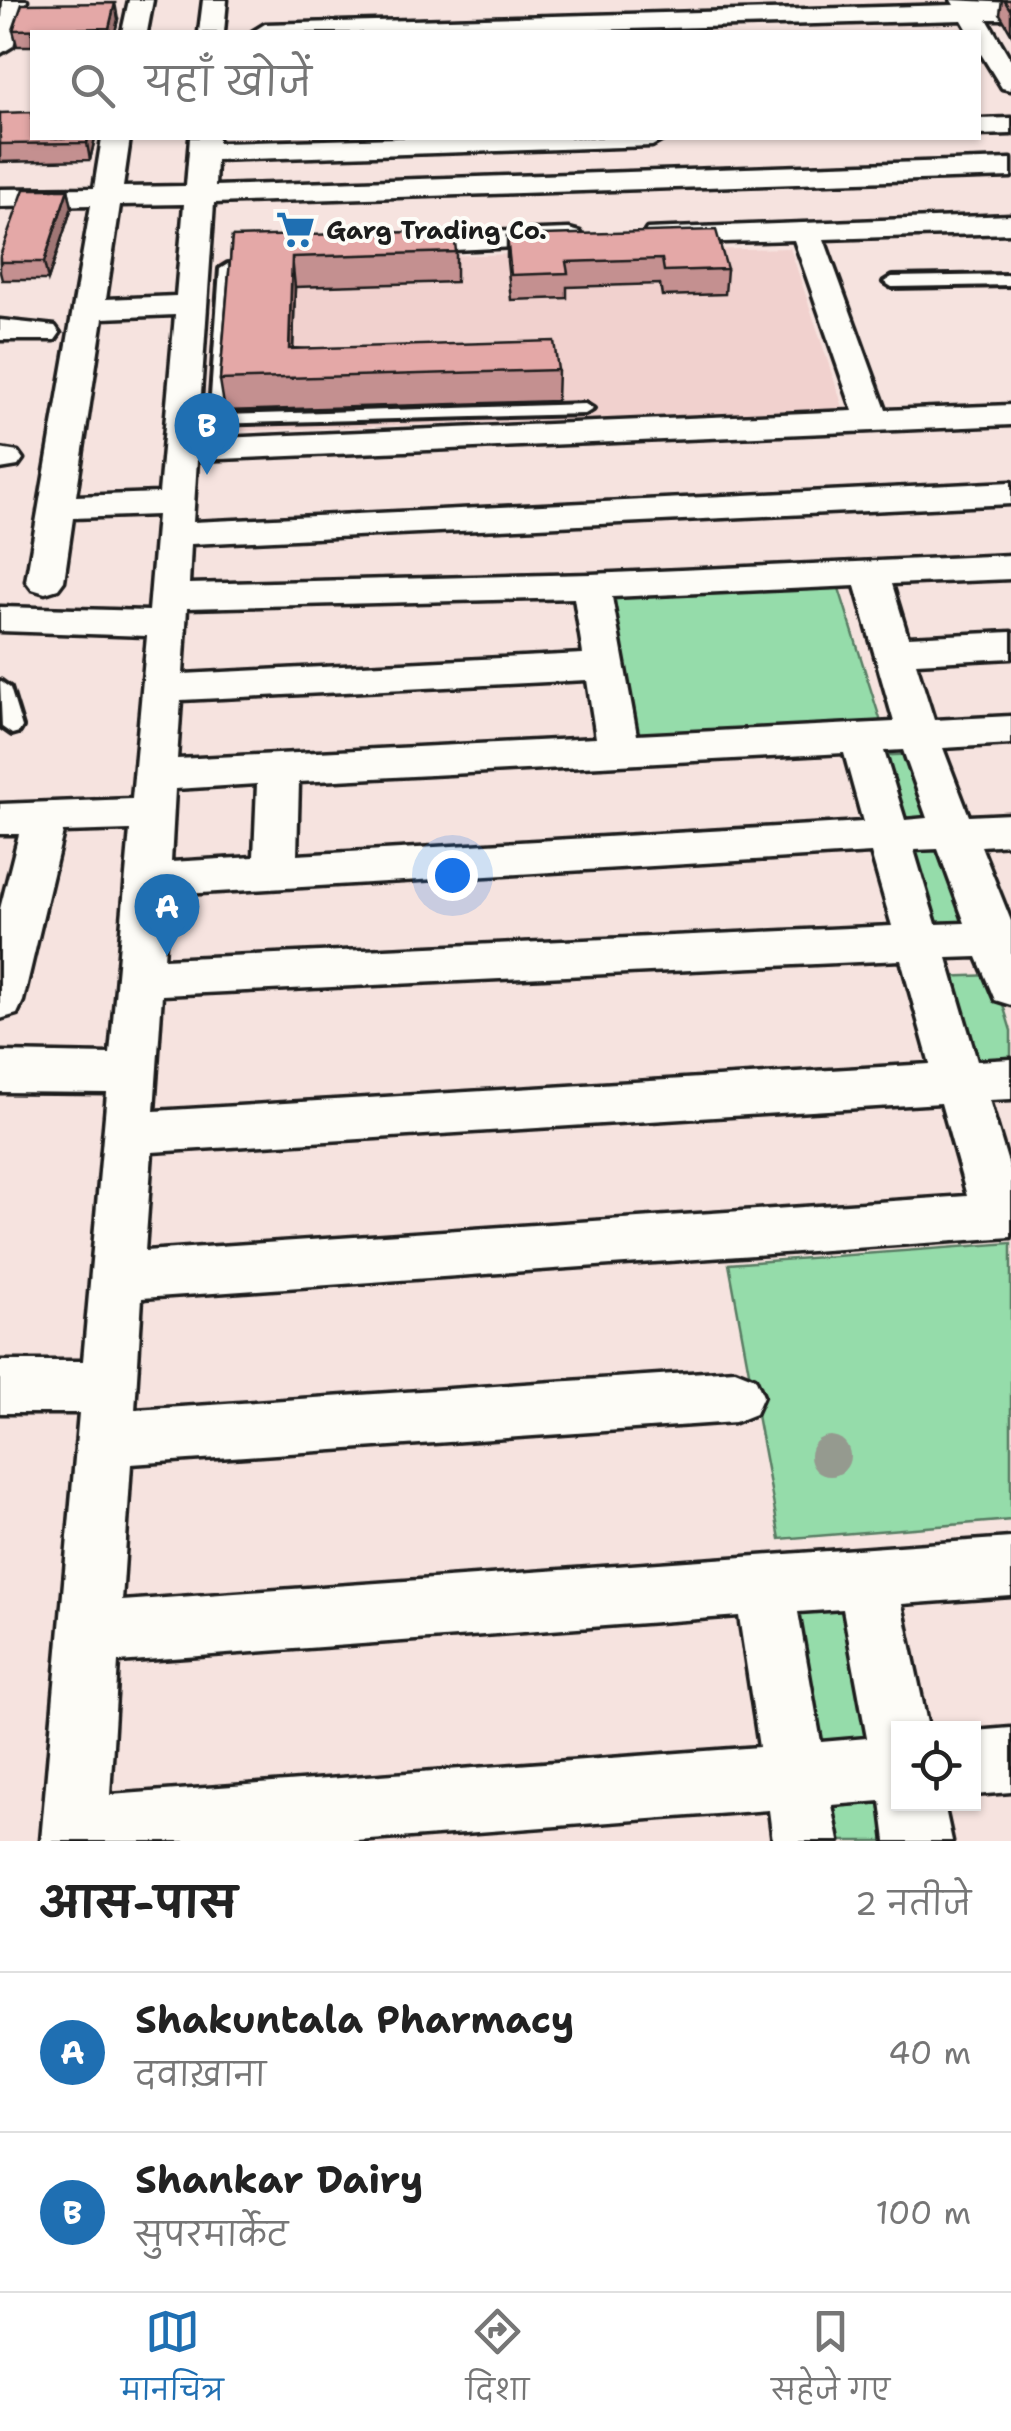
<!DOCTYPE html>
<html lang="hi">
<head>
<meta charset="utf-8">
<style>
  :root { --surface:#fff; --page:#f2f2f2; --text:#222; --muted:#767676; --line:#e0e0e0; --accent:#1f6fb2 }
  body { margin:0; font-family:"Shantell Sans","Playpen Sans Deva",sans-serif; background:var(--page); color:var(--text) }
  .controls { position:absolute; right:30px; bottom:30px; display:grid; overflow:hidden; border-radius:0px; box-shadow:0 2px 8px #0004 }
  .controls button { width:90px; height:90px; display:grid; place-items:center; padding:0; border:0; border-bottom:2px solid var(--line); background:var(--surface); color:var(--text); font:50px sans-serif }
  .you { position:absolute; left:452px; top:875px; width:35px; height:35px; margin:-25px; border:8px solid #fff; border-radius:50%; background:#1a73e8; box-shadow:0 0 0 15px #1a73e833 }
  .badge { display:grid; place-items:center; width:65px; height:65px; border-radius:50%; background:var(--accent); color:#fff; font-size:32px; font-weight:700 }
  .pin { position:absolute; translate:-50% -82px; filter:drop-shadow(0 2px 5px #0008) }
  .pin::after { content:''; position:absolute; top:52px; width:35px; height:30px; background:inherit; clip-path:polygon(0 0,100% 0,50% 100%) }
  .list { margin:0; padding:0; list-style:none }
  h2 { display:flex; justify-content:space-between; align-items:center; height:130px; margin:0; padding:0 40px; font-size:42px }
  h2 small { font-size:32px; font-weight:400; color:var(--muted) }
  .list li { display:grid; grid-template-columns:65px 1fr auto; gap:30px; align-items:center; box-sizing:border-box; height:160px; padding:0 40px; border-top:2px solid var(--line) }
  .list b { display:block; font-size:38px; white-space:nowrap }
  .list p { margin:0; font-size:32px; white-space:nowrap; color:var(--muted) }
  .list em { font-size:32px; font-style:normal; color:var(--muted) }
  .icon { flex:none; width:55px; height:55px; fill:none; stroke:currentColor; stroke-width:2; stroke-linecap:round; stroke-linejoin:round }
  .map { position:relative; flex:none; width:1011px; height:1841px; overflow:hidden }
  .search { position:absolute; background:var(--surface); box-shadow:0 2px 8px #0004; left:30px; right:30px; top:30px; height:110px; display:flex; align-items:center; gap:25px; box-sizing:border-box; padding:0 35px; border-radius:0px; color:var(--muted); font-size:38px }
  .sheet { height:450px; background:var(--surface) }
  nav { display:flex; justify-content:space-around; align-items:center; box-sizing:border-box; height:140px; border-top:2px solid var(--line); background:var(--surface); font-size:28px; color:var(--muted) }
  nav a { display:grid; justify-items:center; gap:5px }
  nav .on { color:var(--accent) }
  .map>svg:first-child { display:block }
  .built { fill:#f1d1ce }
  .green { fill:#95dcaa; stroke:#587c63; stroke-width:2.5 }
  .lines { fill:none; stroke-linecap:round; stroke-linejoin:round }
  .service-casing { stroke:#1c1c1c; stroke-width:8 }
  .minor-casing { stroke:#1c1c1c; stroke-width:7 }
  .service { fill:#fdfcf7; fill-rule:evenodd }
  .minor { fill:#fdfcf7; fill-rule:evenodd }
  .tree { fill:#959a8f }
  .wall { fill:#c49090; stroke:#1c1c1c; stroke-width:2.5 }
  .shaded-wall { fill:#a07675; stroke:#1c1c1c; stroke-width:2.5 }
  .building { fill:#e4a8a7; stroke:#1c1c1c; stroke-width:2.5 }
  .labels { text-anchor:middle; stroke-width:8; stroke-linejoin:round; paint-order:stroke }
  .far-poi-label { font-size:25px; font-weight:bold; fill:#1c1c1c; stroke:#fdfcf7; text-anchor:start }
</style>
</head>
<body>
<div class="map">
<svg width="1011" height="1841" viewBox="0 0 1011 1841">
  <rect width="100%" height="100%" fill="#f6e3df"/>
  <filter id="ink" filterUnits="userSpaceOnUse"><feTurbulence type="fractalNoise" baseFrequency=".01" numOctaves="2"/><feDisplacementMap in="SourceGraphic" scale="20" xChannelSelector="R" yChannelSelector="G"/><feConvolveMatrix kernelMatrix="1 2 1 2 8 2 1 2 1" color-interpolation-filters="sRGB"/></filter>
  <g filter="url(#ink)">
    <!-- built -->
    <path class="built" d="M790,248l54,162 -638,22 13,-171z"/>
    <!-- green -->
    <path class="green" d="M838,585l43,137 -247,13 -26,-138z
      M920,754l20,69 -52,2 -18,-69z
      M949,846l22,76 -54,2 -20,-76z
      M994,975l17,56v30l-49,2 -23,-86z
      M1011,1243v277l-231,19 -51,-275z
      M858,1597l27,157 -81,3 -23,-158z
      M898,1799l7,42h-84l-5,-39z"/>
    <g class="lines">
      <defs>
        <path id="service" d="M228,264l8,5 -12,146 361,-11 8,5 -8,5 -376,10 11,-155z
          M1011,275v10l-119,2 -8,-5 8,-5z
          M0,681l10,7 12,39 -3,5 -7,2 -10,-7z"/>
        <path id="minor" d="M3,0h24l-14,46 -13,8z
          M129,0h24l-6,32h-25z
          M203,0h24l-3,32h-25z
          M951,0l60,3v16h-24l24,41v30l-9,-2 -24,-39v-17h-9l-7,-12 -445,12h-265l13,-8 689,-19z
          M1011,118v16l-33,1v-16z
          M102,138h28l-7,49 63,-1 4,-48h28v5l181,-5h267l-14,8 -436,14 -1,26 796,-27v18l-797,26 -16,236 655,-28 -59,-171 -136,4 -11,-3 -4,-6 4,-6 364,-14v18l-187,6 62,171 125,-5v20l-814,35 -4,62 818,-40v22l-820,40 -2,40 402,-10 420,-19v24l-119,5 16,53 103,-5v26l-95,5 18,57 77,-4v28l-68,4 26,68 42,-2v30l-30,2 30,75v84l-16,-5 -18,-43 -30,1 30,103 34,-2v40l-22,1 22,73v64l-869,61 -7,112 600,-40 20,8 8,18 -8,18 -20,8 -604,42 -9,137 889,-63v58l-109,8 26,124h-30v76h46l8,37h-66l-5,-40 -49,4 7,36h-66l-4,-31 -412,31h-316l38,-428h-79v-52h83l24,-268 -107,-1v-40l110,2 20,-224 -67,2 -40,169 -6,13 -17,5v-110l19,-75h-19v-30l132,-5 15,-163 -147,-5v-24l149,4 8,-96 -84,3 -9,63 -6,8 -13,4 -13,-4 -6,-8 65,-376 -91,2v-18l94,-1zM184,204l-8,92 -70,3 14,-94zM175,315l-16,178 -83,3 27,-178zM855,586l39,136 -257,13 -25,-138zM574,598l9,56 -400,20 4,-66zM587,680l9,58 -419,21 4,-59zM903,750l24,68 -22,2 -21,-69zM844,753l19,69 -566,33 2,-73zM257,784l-3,73 -83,5 4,-73zM938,849l27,74 -29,1 -22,-74zM871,853l21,73 -728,33 4,-64zM901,960l29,104 -776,47 8,-116zM941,1103l26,93 -822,55 7,-99zM843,1609l24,129 -46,4 -23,-130zM739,1616l20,131 -649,48 8,-133z
          M569,229l11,3 4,6 -4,6 -187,9 -11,-3 -4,-6 4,-6 11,-3z
          M0,320l55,6 5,7 -5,7h-55z
          M0,449l18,3 5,7 -5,7 -18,3z
          M1011,1728v64l-37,3v-64z"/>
      </defs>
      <!-- service casing -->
      <use href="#service" class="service-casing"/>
      <!-- minor casing -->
      <use href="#minor" class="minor-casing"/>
      <!-- service -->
      <use href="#service" class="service"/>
      <!-- minor -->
      <use href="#minor" class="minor"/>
    </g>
    <!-- trees -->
    <circle class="tree" cx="830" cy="1456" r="20"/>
    <!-- wall -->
    <path class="wall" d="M1002,0h9v33l-11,-19z
      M118,19l-3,13h-83v14h-15l-4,-16z
      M0,113l95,25 -5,22 -90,2z
      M68,189l4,18 -24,73h-46l-2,-8v-16z
      M507,236l220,33 -2,25 -63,2 -2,-12 -93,3v11l-56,2 -4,-39z
      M232,237l224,15v30l-161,5 -2,61 265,22 -1,31 -332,10 -5,-31z"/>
    <!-- shaded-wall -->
    <path class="shaded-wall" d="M115,3l3,16 -3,13h-5l-1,-4z
      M88,138h7l-5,22 -3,-17z
      M68,189l4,18 -24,73 -4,-18z
      M292,257l3,30 -3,93 -3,-31z"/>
    <!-- building -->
    <path class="building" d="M1004,0h7v11z
      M115,3l-6,25 -96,2 9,-26z
      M32,112v26h56l-1,5 -87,1v-31z
      M24,189h44l-24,73h-44v-6z
      M716,230l11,39 -63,2 -2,-12 -96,3 2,11 -57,2 -4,-39z
      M454,231l2,21 -164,5 -3,92 265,-8 4,29 -338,10 12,-143z"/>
  </g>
  <!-- icons -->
  <defs>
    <symbol id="supermarket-bare" viewBox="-9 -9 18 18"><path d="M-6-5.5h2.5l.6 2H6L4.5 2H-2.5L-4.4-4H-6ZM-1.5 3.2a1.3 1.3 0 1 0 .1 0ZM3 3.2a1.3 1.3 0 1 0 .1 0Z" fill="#1f6fb2" stroke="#fdfcf7" stroke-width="2.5" paint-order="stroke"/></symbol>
  </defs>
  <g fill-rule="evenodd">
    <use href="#supermarket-bare" x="268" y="202" width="55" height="55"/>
  </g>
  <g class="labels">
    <!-- far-poi labels -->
    <g class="far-poi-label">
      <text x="326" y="239">Garg Trading Co.</text>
    </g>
  </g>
</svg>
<div class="controls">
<button><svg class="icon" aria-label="locate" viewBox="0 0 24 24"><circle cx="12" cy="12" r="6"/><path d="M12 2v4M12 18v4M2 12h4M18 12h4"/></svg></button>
</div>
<div class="you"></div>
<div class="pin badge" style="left:167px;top:956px">A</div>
<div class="pin badge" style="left:207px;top:475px">B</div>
<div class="search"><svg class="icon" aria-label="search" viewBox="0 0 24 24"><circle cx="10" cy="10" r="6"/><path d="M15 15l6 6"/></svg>यहाँ खोजें</div>
</div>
<section class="sheet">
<h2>आस-पास<small>2 नतीजे</small></h2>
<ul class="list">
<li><span class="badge">A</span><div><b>Shakuntala Pharmacy</b><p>दवाख़ाना</p></div><em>40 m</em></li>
<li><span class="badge">B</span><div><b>Shankar Dairy</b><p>सुपरमार्केट</p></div><em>100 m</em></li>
</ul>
</section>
<nav>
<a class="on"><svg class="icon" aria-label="map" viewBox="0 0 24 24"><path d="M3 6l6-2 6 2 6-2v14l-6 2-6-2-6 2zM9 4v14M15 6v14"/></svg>मानचित्र</a>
<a><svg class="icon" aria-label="directions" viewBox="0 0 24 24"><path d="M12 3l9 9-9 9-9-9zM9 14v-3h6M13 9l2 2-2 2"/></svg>दिशा</a>
<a><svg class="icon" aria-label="saved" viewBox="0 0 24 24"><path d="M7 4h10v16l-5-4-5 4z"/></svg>सहेजे गए</a>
</nav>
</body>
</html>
